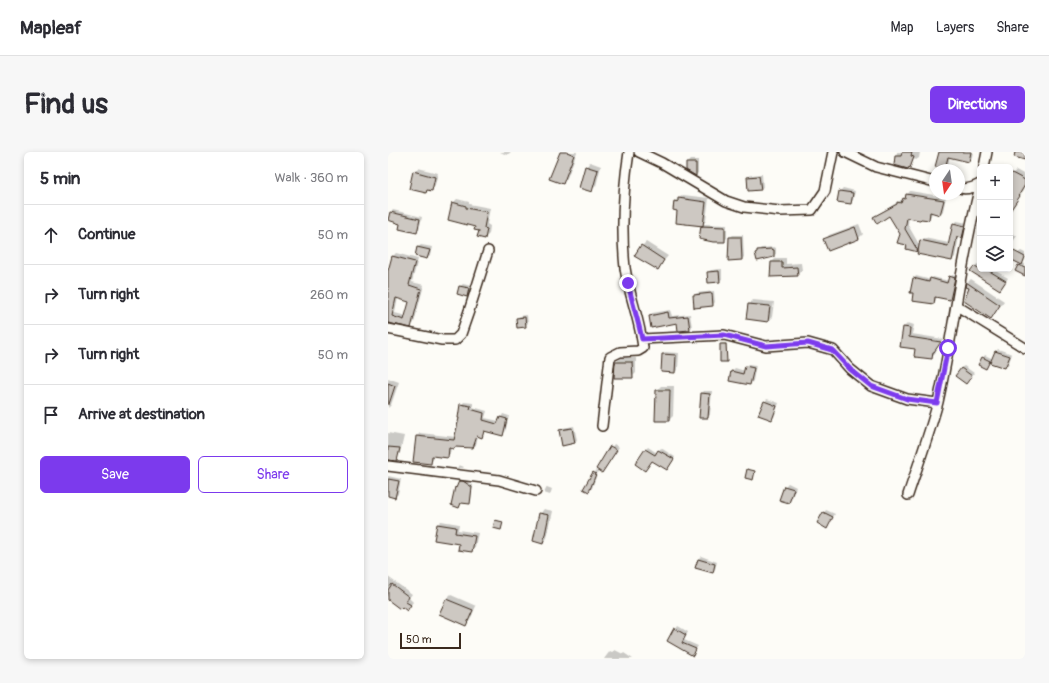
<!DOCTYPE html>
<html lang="en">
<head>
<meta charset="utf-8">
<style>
  :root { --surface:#fff; --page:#f7f7f7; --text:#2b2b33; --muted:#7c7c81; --line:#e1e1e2; --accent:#7c3aed }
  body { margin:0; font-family:Pangolin,sans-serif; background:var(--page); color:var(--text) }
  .controls { position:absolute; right:12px; top:12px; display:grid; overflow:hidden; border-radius:6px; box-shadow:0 2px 6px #0003 }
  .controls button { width:36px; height:36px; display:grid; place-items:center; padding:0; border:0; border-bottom:1px solid var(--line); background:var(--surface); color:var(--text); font:20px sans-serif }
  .compass { position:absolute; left:541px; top:12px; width:36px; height:36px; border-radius:50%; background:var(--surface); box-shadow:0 2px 6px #0003; rotate:193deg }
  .scale { position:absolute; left:12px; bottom:10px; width:61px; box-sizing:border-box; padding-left:4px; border:2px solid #3b2a1e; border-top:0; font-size:11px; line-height:14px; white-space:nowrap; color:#3b2a1e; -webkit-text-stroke:3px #fdfcf7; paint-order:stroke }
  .stop { position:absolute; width:12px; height:12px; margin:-9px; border:3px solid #7c3aed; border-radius:50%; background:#fff }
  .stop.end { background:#7c3aed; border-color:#fff; box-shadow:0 1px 4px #0008 }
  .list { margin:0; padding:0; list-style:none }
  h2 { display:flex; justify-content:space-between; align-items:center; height:52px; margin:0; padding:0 16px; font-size:17px }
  h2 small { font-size:13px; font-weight:400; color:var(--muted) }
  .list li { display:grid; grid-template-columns:26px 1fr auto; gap:12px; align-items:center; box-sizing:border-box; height:60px; padding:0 16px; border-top:1px solid var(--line) }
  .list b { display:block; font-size:15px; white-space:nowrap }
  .list em { font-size:13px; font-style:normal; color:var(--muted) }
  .actions { display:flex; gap:8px; padding:12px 16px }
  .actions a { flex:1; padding:9px 0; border:1px solid var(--accent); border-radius:6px; text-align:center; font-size:14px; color:var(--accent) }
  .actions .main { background:var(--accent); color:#fff }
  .icon { flex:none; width:22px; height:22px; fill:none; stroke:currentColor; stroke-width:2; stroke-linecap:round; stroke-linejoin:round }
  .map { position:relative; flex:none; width:637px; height:507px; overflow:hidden; border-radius:6px }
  header { display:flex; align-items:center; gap:24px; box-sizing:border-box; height:56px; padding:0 20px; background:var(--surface); border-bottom:1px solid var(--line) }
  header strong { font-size:19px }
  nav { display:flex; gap:22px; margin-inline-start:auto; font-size:14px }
  .intro { display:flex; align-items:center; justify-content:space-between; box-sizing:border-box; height:96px; padding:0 24px }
  h1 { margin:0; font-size:28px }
  .button { padding:10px 18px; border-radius:6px; background:var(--accent); color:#fff; font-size:14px; font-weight:700 }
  main { display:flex; gap:24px; padding:0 24px }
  aside { flex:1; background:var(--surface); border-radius:6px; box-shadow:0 2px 6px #0003 }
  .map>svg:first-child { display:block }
  .shadow { fill:#0003; fill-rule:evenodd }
  .building { fill:#cdc8c2; stroke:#3b2a1e; fill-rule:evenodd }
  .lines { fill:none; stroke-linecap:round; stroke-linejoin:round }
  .minor-casing { stroke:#3b2a1e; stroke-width:12 }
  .minor { stroke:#fdfcf7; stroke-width:9 }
  .route { stroke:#7c3aed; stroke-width:5 }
</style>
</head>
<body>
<header>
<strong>Mapleaf</strong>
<nav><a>Map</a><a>Layers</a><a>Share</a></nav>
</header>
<div class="intro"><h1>Find us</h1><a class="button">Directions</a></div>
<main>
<aside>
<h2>5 min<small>Walk · 360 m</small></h2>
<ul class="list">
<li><svg class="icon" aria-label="ahead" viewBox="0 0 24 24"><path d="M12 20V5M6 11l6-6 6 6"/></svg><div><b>Continue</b></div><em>50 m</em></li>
<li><svg class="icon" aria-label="right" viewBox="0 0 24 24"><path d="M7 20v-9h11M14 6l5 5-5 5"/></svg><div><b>Turn right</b></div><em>260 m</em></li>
<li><svg class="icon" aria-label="right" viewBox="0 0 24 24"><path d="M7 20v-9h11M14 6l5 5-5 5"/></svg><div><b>Turn right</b></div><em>50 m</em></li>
<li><svg class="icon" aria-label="arrive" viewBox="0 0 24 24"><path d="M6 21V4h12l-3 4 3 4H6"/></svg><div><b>Arrive at destination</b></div></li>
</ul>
<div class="actions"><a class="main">Save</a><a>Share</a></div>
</aside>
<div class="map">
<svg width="637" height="507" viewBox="0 0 637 507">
  <rect width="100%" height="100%" fill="#fdfcf7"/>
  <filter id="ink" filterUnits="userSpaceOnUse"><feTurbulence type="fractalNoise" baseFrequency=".025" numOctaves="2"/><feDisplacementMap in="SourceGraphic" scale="8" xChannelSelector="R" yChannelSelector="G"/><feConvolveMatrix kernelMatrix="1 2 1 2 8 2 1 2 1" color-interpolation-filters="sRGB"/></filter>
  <g filter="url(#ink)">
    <!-- shadow -->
    <path class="shadow" d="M112,0h11l-4,3z
      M173,0h16l-10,26 -5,5z
      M509,0h23l-1,6 -3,2 -2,-1 -4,8 -15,-2z
      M552,0h33l-1,5 -4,4 -18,-5 -2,8 -3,4z
      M302,8h8v13l-2,2 -9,-5v-7z
      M202,10l11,4 -5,20 -5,4 -5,-23z
      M30,16l20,5 -3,12 -4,5 -3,-1 -3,3 -11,-20z
      M628,18l9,5v11l-3,6h1l-12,16 -1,-1v-30z
      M374,22l1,13 -3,2 -12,-12 3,-2z
      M455,36l12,3 -2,9 -3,3 -12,-2 2,-10z
      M522,39l36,6 -3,14 -3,3 -8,-2 -1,4 -3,3 -19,-2 -1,8 12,21 1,-5 3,-3 25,5 5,-19 3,-3 10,2 -2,11 -3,3h-3l-4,20 -3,3 -33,-8 -11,-8 -18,-29 -16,2 27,-17h2z
      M295,43l26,3 -3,23 -3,3 24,1v13l-3,3 -22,-14 2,-2 -27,-2 1,-13 -3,-9z
      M69,47l12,3v2l21,4 -3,16 3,2 -1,8 -4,4 -5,-8 -27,-27z
      M5,58l29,7 -3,13 -3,2 -14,-9 -13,-3 2,-8z
      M471,72l4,10 -4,4 -31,12 -3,-10 4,-5z
      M622,80l7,4 -7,9z
      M345,83h10l1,22 -2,2 -12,-22z
      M258,90l22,14 -11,13 -15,-23z
      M33,93l11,2 -2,9 -3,2 -11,-2 2,-9z
      M386,95l2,1v6l-3,2 -15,-5 3,-3z
      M633,99l4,2v7l-2,3 2,1v11l-9,-5 5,-7 -3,-10z
      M8,101l22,6 -6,23 12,3 -10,38 -4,3 -22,-4v-47l4,-18zM10,146l12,3 -4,15 -11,-3z
      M388,106h10v6l15,-1 1,7 -5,5 -26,1 1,-14z
      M589,112l3,2v3h12l16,9 -5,8 -3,3 -29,-18z
      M334,117v10l-3,2 -11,-9 3,-2z
      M564,123l4,1 -4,21 -3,2 -13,-3v4l-2,3 -20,-24 2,-3 15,4 2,-3 16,4z
      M583,127l33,22 -13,17 -24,-35z
      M75,132l8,2 -2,7 -3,3 -6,-10z
      M326,139l1,11 -2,3 -19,-9 3,-3z
      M365,148l21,2 -2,15 -4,4 -19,-17z
      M282,158l2,6 18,-2 2,13 -2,2 -12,-7 -28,-6 2,-3z
      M139,163l1,8 -3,3 -8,-8 3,-2z
      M520,171l6,2 -2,9 31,5 -7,11 -1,4 -4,4 -15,-9 -15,-3 3,-19z
      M334,191h5l-1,18 -5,-17z
      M610,197l14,5 -4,11 -3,2 -15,-5 -4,6 -7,-4 6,-9 8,4 3,-8z
      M277,200l14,1 -1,16 -3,3 -12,-18z
      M233,206h15v15l-4,4 -16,-15z
      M360,212l8,1 -3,16 -3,2 -20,-2 2,-10 3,-3 10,3 1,-5z
      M576,214l10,7 -5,7 -8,-12z
      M0,226l11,4 -8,23 -3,3z
      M273,234h13l-1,30 -4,4 -12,-30z
      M316,239h8l-2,24 -3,2 -5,-24z
      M379,247l12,4 -5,14 -3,2 -6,-17z
      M76,250l9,1v4l14,4 -2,7 14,3 4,-7 6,2 -4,16 -3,2 -17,-3 -3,6 -4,-1 -2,9 -3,2 -17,-1 -2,2h-3l-1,6 -3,3 -13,-2 -1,5 -3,3 -16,-2 3,-25 3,-3 36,4 4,-20 1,-12z
      M186,274l3,14 -3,2 -14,-12 3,-2z
      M0,281l16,3 -4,17 -3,3 -9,-1z
      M226,292l5,3 -14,22 -8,-1z
      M260,295l9,6 4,-5 14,9 -8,12 -21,-20z
      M71,313l5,2 -1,1h-6z
      M209,318l1,1 -6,17 -3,3 5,-18z
      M0,324l13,3 -3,15 -3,3 -7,-2z
      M74,327l11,6 -2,16 -2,2 -7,-1 -3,5 1,-26z
      M400,331l8,4 -5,13 -2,2 -9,-3 5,-13z
      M159,335l5,2 -2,6 -6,-2z
      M156,357l9,2 -6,27 -4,5 -3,-29z
      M438,358l9,4 -8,13 -3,-14z
      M53,369l18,3 -1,6 20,3 -3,14 -3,4 -12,-8 -22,-19z
      M313,404l16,6 -2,7 -3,3 -16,-5 2,-8z
      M0,425l24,17 -3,4 4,4 -3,4h-8l-13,-6 -1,1z
      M63,443l25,11 -6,14 -4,4 -25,-11 6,-14z
      M290,474l10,6 -4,8 14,6 -6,9 -24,-14z
      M227,498l8,4 1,-1 9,6h-29l6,-8 2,1z"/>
    <!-- building -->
    <path class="building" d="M172,0h7l7,3 -11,29 -14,-5z
      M514,0h10l-1,4 3,1 -4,11 -1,-1 -1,2 -14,-4 1,-9h6z
      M551,0h32l-2,10 -21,-5 -3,12 -10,-2z
      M627,0h10v8l-11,-3z
      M298,11h10v13l-10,-6z
      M197,14l13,4 -6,22 -13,-4z
      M25,19l22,6 -3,14 -5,-1 -1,3 -17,-4z
      M622,20l15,8v5l-6,10 1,1 -10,15z
      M371,24l2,14 -13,1 -1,-14z
      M451,39l14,2 -2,11 -14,-2z
      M518,42l38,6 -4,15 -10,-3 -1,8 -8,-1 -1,1 -13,-2 -2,11 13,22 2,-11 28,6 5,-23 12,3 -3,12 -5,-1 -5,24 -35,-7 1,-2 -12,-3 1,-4 -10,-2 3,-9 -11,-18 -12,8 -4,-7 24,-13v-2l4,1 2,-5 2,1z
      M290,46l28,4 -3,24 -27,-3 1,-12 -4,-1 1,-9 4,1z
      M64,50l14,4v2l21,4 -3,16 3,1 -2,10 -8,-2 2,-6 -5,-1 1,-3 -27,-7z
      M2,60l30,7 -3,14 -18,-4 1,-5 -12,-4z
      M313,74l24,1v15h-12l-14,-3z
      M467,75l4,12 -31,12 -5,-12z
      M341,85h12l1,23 -14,1z
      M253,93l23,15 -6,10 -24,-14z
      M29,95l13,3 -3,9 -12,-3z
      M383,97l3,1v7l-17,4 -2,-8 2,-1v-2z
      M622,97l15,8 -3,8 -12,-6z
      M4,104l23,6 -6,23 12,4 -10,39 -23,-5v-52zM8,146l13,4 -5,18 -12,-4z
      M383,110h11v6l15,-1 1,9 -28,1z
      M630,113l7,3v8l-10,-5z
      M586,114l4,3h8l20,12 -6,9 -30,-19z
      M331,119l1,11 -12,1 -1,-11z
      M561,124l6,2 -5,22 -15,-3 -1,7 -22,-3 1,-8h-3l3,-15 16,4 1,-4 17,5z
      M578,130l34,23 -9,14 -27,-18 5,-13 -4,-1z
      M71,134l10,2 -2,9 -10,-3z
      M324,141l1,13 -19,2 -1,-13z
      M360,152l22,2 -2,16 -22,-3z
      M280,160l1,6 19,-2 2,14 -12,1 -1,-8 -26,5 -2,-12z
      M137,165l1,10 -9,1 -1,-10z
      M515,175l7,1 -1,9 32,5 -7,10h-1l-1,7 -17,-2 -1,-1 1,-7 -15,-2z
      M332,192h6l1,18h-7z
      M607,199l15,5 -5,12 -15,-5z
      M274,202l14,1 -1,18 -14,-1z
      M594,205l8,4 -4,8 -8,-4z
      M227,210h17l1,16h-19z
      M357,214l9,2 -4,17 -21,-4 2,-10 12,3z
      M573,216l11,8 -6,8 -11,-8z
      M0,231l7,3 -6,18h-1z
      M268,238h14l-1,31h-14z
      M313,241l9,1 -2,24h-9z
      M376,249l13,5 -5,14 -14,-5z
      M72,252l11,2 -1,3 14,4 -1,7 14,4 3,-7 7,2 -4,17 -19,-5 -2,7 -5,-2 -4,12 -18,-1 -1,2 -5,-1 -1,10 -16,-2 -1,8 -18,-2 3,-26 38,4 5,-22h-1z
      M184,276l3,15 -13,3 -3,-16z
      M222,294l7,4 -15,23 -6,-4z
      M0,295l12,1 -3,13 -9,-1z
      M257,297l10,6 3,-5 16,9 -7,11 -15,-9 -7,10 -10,-7z
      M359,317l8,2 -2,9 -8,-2z
      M205,320l3,2 -7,18 -6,-3z
      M0,327l11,2 -4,17 -7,-2z
      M71,329h4l9,6 -2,17 -9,-1 -2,5 -8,-3 4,-18 1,1z
      M396,334l10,3 -5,14 -10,-3z
      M435,360l10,5 -6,12 -10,-6z
      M151,361l10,2 -6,29 -10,-3z
      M107,368l8,2 -2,8 -8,-2z
      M49,372l19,3 -1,6 20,3 -3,16 -14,-2 1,-6 -25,-4z
      M310,407l17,5 -2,9 -18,-5z
      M4,432l17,13 -3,5 5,3 -4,6 -5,-4 -2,2 -12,-9v-10z
      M58,447l27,11 -7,16 -27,-12z
      M286,476l12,7 -4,8 14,6 -3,7 -26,-15z"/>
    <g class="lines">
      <defs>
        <path id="minor" d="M251,0l23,11 64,38 18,6 36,4 32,-1 13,-19 8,-39
          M457,0l31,15 59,15
          M596,15l3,-15
          M571,36c8,2 14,0 21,-4
          M569,154l68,42
          M0,177l54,11h13l6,-6 8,-23 19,-60
          M254,187l82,-4 42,11 42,-3 25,7 17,19 21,17 36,13 30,4
          M214,274l8,-69 10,-5 18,-1 5,-3c-3,-28 -14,-53 -18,-80 -4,-39 -2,-78 4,-116
          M0,314l111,14 37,11
          M520,343c10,-30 22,-63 30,-93 16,-71 23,-145 42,-215"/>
      </defs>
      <!-- minor casing -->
      <use href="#minor" class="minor-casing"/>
      <!-- minor -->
      <use href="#minor" class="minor"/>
    </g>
  </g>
  <g class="lines" filter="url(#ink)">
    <!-- route -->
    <path class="route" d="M240,131c4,19 10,37 14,56l82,-4 42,11 42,-3 24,7 18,19 21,17 36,13 30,4 11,-55"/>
  </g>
</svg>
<div class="controls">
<button>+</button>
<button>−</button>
<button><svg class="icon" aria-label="layers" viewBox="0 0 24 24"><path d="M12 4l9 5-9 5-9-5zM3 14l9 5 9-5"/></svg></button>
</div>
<svg class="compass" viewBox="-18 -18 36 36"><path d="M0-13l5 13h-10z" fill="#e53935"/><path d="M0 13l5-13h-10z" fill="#7c7c81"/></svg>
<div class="scale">50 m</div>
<div class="stop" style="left:560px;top:196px"></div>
<div class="stop end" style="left:240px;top:131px"></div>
</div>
</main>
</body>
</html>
